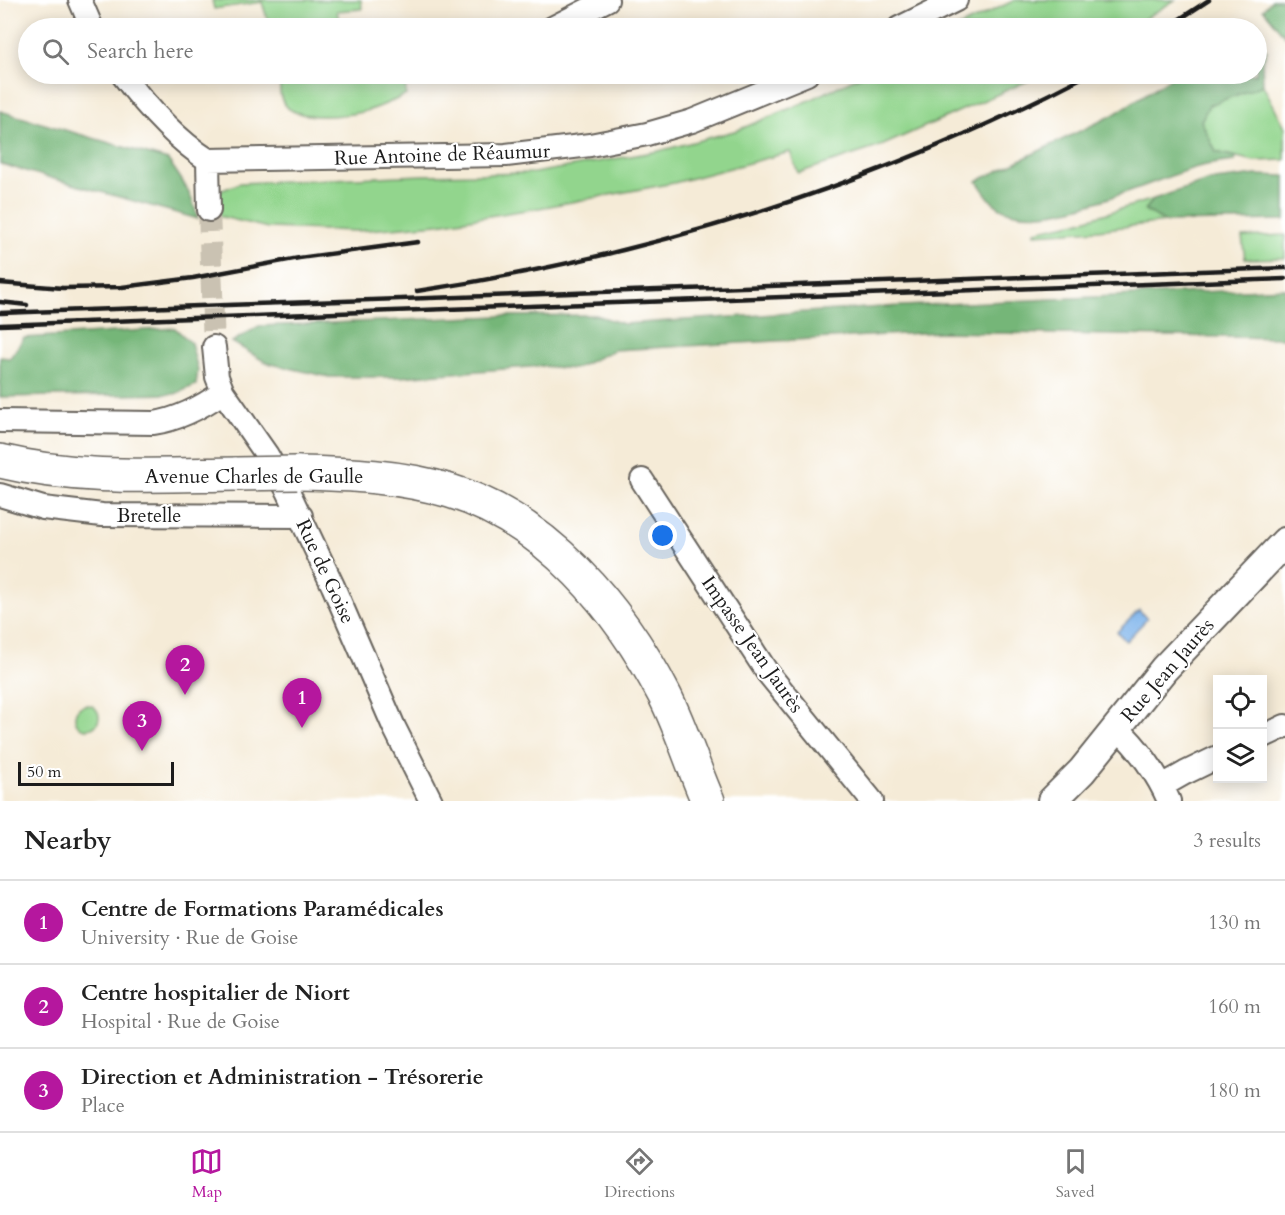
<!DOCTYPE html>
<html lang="en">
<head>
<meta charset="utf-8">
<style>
  :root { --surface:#fff; --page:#f6f6f6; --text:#222; --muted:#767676; --line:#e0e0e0; --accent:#b5179e }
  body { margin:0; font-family:Cardo,serif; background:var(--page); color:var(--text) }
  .controls { position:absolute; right:18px; bottom:18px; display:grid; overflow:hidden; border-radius:0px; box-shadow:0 3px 15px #0003 }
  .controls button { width:54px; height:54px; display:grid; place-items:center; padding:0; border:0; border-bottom:2px solid var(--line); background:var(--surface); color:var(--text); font:30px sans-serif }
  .scale { position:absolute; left:18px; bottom:15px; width:156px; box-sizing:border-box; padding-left:6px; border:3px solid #1c1c1c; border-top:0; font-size:16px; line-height:21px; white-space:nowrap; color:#1c1c1c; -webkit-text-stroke:4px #fff; paint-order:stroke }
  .you { position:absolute; left:663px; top:536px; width:21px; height:21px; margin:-15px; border:4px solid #fff; border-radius:50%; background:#1a73e8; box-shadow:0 0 0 9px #1a73e833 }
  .badge { display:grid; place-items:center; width:39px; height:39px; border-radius:50%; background:var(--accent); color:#fff; font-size:20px; font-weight:700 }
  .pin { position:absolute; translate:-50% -50px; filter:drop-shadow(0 2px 3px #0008) }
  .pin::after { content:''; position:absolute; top:32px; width:21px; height:18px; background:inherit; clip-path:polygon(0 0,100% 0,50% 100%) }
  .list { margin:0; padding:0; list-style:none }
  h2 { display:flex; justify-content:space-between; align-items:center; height:78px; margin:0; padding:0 24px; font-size:26px }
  h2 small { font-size:20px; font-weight:400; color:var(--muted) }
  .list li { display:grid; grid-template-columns:39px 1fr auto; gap:18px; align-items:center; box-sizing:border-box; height:84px; padding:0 24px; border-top:2px solid var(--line) }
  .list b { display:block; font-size:22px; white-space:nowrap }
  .list p { margin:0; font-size:20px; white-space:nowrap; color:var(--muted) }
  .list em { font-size:20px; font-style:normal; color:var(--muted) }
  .icon { flex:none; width:33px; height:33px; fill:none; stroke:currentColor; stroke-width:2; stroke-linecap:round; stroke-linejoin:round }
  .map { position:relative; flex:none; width:1285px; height:801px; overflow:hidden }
  .search { position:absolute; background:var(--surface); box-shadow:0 3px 15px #0003; left:18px; right:18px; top:18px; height:66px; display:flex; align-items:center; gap:15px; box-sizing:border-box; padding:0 21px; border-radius:33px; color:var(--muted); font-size:22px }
  .sheet { height:330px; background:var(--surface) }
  nav { display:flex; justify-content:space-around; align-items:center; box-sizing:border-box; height:84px; border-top:2px solid var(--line); background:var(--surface); font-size:16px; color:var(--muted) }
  nav a { display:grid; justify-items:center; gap:3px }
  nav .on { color:var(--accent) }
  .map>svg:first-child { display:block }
  .green { fill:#92d58d; stroke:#577854; stroke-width:1.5 }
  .forest { fill:#75b678; stroke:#48694a; stroke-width:1.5 }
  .water { fill:#7db3eb; stroke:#4c6884; stroke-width:1.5 }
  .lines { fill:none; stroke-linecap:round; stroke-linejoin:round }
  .minor-tunnel { stroke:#cac2b2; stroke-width:22; stroke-dasharray:22 11; stroke-linecap:butt }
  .minor-casing { stroke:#68645d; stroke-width:26 }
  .tertiary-casing { stroke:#68645d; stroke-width:32 }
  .secondary-casing { stroke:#68645d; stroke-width:36 }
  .minor { stroke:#fff; stroke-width:22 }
  .tertiary { stroke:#fff; stroke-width:28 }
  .secondary { stroke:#fff; stroke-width:33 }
  .rail { stroke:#1c1c1c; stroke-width:4.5 }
  .secondary-bridge-casing { stroke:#68645d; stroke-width:36; stroke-linecap:butt }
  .secondary-bridge { stroke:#fff; stroke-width:33 }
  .labels { text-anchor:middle; stroke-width:4.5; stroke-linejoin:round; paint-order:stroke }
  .street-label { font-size:20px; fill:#1c1c1c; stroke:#fff }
</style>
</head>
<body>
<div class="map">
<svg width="1285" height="801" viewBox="0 0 1285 801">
  <rect width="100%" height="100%" fill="#fff"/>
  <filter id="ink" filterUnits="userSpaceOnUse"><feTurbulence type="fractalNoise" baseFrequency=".0167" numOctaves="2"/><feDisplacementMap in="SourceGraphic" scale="12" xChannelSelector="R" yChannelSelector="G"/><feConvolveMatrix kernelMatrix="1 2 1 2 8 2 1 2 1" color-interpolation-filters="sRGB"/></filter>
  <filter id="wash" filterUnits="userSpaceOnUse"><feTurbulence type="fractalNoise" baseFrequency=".008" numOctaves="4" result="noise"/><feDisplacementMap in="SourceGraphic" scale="24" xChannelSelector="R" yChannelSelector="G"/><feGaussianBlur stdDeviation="1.35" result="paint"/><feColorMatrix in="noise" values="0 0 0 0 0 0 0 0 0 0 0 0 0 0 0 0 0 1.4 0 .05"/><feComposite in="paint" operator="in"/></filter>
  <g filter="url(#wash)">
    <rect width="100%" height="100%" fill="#f5ebd7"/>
    <!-- green -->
    <path class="green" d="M212,0h149l1,9 -25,2 3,15h13v2h-83l-8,-26 -48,7z
      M1015,0h160l-45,28h-173z
      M280,74h125l1,21c-14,6 -29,14 -44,17 -18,4 -65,9 -77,-7 -7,-8 -5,-21 -5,-31z
      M864,74h179l-162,72 -83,27 -8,-21 -116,31 -135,25 -101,16 -81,7 -89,-3 -54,-13 6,-24 20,-8 183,-8 111,-2 125,-22 79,-21 72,-30z
      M1263,85l22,42v33l-31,1 -38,-9 -15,-31 8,-16z
      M1154,199l-9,11 21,12 -69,8 -62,4v-3l42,-9z
      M1285,235v23l-40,1 -3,-22z
      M75 717a12 12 0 1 1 24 0a12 12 0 1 1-24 0Z"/>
    <!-- forest -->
    <path class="forest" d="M1272,0h13v36l-22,-27z
      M1257,39l10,12 -5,12 1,22 -54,20 -8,16 15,31 20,5 -1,4c-14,2 -28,3 -41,7 -45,14 -145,61 -189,42 -13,-5 -20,-17 -28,-29l136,-66 64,-41h79z
      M0,111l168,49c14,19 25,36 30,59l-198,-55z
      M1256,175l29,1v44l-119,2 -21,-12 9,-11 53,-18z
      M1285,288v50l-345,-6 -326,18 -40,19 -32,-3 -142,11h-71l-62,-14 -35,-21 27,-16 242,-10 95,-1 28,9 258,-17z
      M175,328l16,15 7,27 -2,15 -21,9 -175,3v-40l10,1 14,-20z"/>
    <!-- water -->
    <path class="water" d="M1139,610l8,9 -21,22 -9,-9z"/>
  </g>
  <g filter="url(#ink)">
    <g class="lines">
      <!-- minor-tunnel -->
      <path class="minor-tunnel" d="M209,210l5,137"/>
      <defs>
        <path id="minor" d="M80,0l12,28
          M552,28l55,-28
          M899,28l57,-28
          M122,74c24,32 52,64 86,86
          M208,160l298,-5 84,-10 57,-11 45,-13 115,-47
          M208,160l1,50
          M214,347l3,30 6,15 44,63 21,36 45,95 61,141 37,74
          M0,421l154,2c26,-4 48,-16 69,-31
          M642,480l125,192 105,129
          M0,495l43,13 59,7 199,1
          M1117,728c21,19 41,47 52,73
          M1262,737l23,-11
          M1162,786l23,-13 33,-16"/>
        <path id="tertiary" d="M1052,801l30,-30 82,-102 121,-127"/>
        <path id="secondary" d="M0,461c80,19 156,14 237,13
          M297,473c52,1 104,3 153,18 98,30 170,118 215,205 17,34 28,71 43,105"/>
      </defs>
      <!-- minor casing -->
      <use href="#minor" class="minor-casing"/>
      <!-- tertiary casing -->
      <use href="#tertiary" class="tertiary-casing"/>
      <!-- secondary casing -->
      <use href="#secondary" class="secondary-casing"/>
      <!-- minor -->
      <use href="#minor" class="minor"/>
      <!-- tertiary -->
      <use href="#tertiary" class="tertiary"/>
      <!-- secondary -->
      <use href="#secondary" class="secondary"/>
      <!-- rail -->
      <path class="rail" d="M1166,28l43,-28
        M0,283l63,5 59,-1 71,-9 106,-20 119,-16
        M417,291c233,-35 463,-107 672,-217
        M0,302l27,3
        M0,313l1285,-45
        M0,325l1285,-46"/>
      <defs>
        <path id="secondary-bridge" d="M237,474l60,-1"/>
      </defs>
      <!-- secondary-bridge casing -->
      <use href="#secondary-bridge" class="secondary-bridge-casing"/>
      <!-- secondary-bridge -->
      <use href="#secondary-bridge" class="secondary-bridge"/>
    </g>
  </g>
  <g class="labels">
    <!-- street labels -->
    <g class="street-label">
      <text transform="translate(442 154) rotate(-2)" y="7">Rue Antoine de Réaumur</text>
      <text x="254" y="483">Avenue Charles de Gaulle</text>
      <text x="149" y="522">Bretelle</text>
      <text transform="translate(326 571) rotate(65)" y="7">Rue de Goise</text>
      <text transform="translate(753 644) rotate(55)" y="7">Impasse Jean Jaurès</text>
      <text transform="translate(1167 670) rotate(-49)" y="7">Rue Jean Jaurès</text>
    </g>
  </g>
</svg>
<div class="controls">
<button><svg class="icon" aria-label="locate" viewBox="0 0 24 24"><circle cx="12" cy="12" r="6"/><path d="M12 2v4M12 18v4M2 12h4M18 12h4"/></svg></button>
<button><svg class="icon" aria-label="layers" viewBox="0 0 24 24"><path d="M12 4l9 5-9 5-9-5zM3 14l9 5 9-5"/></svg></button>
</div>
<div class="scale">50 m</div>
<div class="you"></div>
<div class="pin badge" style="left:302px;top:728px">1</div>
<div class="pin badge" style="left:185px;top:695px">2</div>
<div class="pin badge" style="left:142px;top:751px">3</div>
<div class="search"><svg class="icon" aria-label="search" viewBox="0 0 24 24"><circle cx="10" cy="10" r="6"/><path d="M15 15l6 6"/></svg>Search here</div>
</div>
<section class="sheet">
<h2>Nearby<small>3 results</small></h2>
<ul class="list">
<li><span class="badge">1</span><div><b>Centre de Formations Paramédicales</b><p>University · Rue de Goise</p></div><em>130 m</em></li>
<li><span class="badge">2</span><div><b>Centre hospitalier de Niort</b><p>Hospital · Rue de Goise</p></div><em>160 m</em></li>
<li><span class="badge">3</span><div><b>Direction et Administration - Trésorerie</b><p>Place</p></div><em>180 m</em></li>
</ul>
</section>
<nav>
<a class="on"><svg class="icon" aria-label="map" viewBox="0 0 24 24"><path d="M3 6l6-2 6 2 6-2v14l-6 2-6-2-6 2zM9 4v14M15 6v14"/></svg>Map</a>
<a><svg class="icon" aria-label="directions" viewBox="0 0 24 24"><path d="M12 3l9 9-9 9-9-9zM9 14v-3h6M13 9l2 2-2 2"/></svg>Directions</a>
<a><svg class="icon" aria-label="saved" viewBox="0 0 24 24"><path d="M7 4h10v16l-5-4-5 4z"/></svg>Saved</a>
</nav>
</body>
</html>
